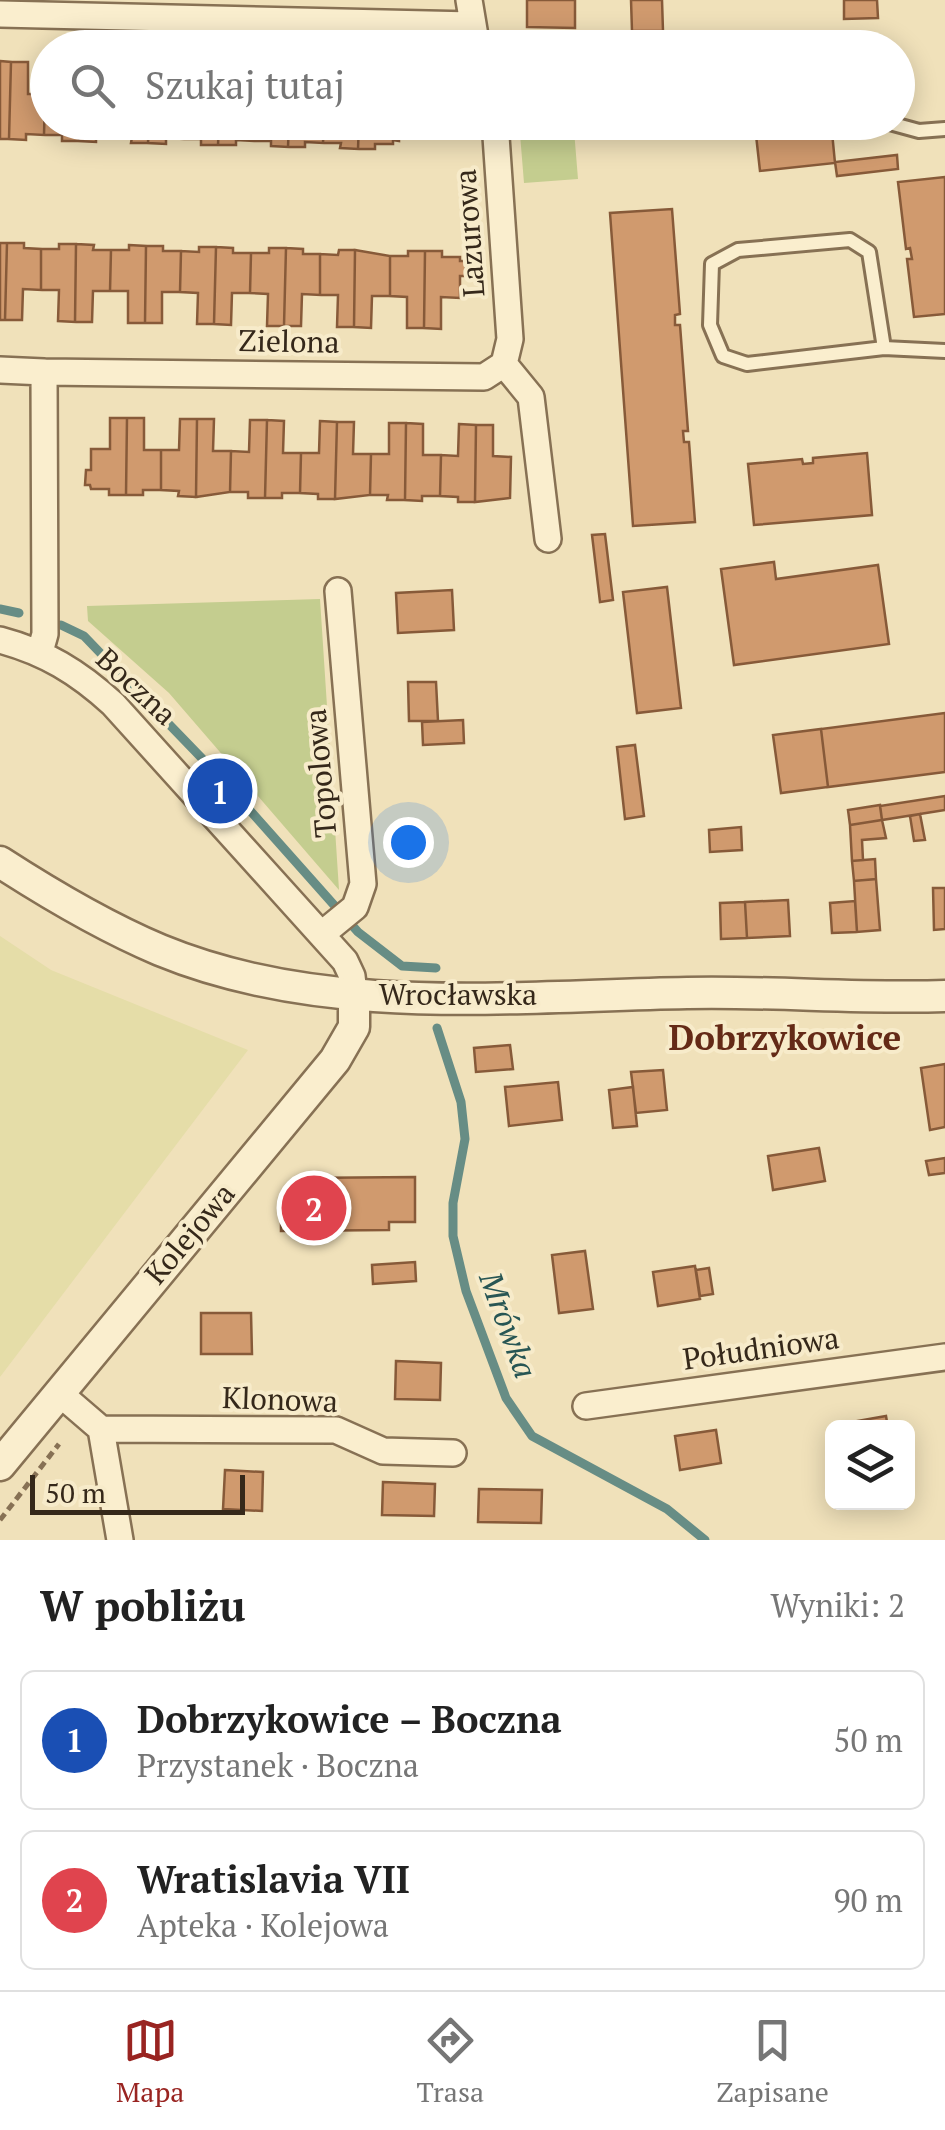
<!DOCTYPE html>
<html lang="pl">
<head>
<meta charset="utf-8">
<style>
  :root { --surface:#fff; --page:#f6f6f6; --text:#222; --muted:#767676; --line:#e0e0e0; --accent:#992421 }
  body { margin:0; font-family:"PT Serif",serif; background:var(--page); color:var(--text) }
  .controls { position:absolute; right:30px; bottom:30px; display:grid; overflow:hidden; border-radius:15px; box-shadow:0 5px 25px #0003 }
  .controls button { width:90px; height:90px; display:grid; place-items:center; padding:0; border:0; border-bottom:2px solid var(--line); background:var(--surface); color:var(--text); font:50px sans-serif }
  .scale { position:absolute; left:30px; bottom:25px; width:215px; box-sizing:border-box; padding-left:10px; border:5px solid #35281a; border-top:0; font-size:28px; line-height:35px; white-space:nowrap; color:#35281a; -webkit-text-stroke:8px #f7ebca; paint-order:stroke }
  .you { position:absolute; left:408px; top:842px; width:35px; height:35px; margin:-25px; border:8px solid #fff; border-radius:50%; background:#1a73e8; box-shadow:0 0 0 15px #1a73e833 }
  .badge { display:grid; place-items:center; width:65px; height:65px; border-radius:50%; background:var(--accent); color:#fff; font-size:32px; font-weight:700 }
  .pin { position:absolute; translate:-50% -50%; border:5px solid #fff; box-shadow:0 2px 10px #0006 }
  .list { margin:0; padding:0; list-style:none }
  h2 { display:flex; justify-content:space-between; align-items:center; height:130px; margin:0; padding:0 40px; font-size:42px }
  h2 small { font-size:32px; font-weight:400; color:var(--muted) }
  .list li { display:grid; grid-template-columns:65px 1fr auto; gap:30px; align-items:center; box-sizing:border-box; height:140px; margin:0 20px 20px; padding:0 20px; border:2px solid var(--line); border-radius:15px }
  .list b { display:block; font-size:38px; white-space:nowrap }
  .list p { margin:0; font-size:32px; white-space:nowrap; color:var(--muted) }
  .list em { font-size:32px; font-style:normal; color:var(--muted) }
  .icon { flex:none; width:55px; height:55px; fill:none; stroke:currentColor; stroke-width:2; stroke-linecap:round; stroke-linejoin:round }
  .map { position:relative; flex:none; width:945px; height:1540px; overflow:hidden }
  .search { position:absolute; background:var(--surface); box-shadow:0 5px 25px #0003; left:30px; right:30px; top:30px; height:110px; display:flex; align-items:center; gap:25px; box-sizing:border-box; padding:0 35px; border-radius:55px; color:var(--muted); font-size:38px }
  .sheet { height:450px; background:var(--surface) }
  nav { display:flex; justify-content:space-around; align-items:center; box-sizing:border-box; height:140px; border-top:2px solid var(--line); background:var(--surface); font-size:28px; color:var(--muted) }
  nav a { display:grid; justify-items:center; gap:5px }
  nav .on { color:var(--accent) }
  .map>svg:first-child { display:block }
  .farmland { fill:#e5dda8 }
  .green { fill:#c4cd8f }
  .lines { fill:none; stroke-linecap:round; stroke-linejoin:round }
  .stream { stroke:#678d85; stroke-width:9 }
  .building { fill:#d09a6e; stroke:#875a39; stroke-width:2.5 }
  .service-casing { stroke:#877154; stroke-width:18 }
  .minor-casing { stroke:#877154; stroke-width:30 }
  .tertiary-casing { stroke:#877154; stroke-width:35 }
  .path { stroke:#877154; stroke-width:5; stroke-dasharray:8 5; stroke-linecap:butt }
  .service { stroke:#faeece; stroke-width:12 }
  .minor { stroke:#faeece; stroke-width:25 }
  .tertiary { stroke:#faeece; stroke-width:30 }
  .labels { text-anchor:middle; stroke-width:8; stroke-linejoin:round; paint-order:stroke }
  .street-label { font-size:30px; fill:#35281a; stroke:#f7ebca }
  .water-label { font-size:32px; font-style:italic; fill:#285654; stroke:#f7ebca }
  .quarter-label { font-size:35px; font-weight:bold; fill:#642a17; stroke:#f7ebca }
</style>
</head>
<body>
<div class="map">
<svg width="945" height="1540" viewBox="0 0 945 1540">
  <rect width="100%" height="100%" fill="#f0e1ba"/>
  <!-- farmland -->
  <path class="farmland" d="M0,936l51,34 197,80 -248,327z"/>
  <!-- green -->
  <path class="green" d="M574,130l4,49 -54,4 -4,-49z
    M320,599l19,291 -170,-197 -81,-72 -1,-15z"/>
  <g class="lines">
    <!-- stream -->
    <path class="stream" d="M0,609l19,4
      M61,625l23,11 49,51 88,91 137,154 44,34 34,2
      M437,1028l24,74 4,37 -12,64v33l13,55 40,107 26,38 135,73 38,31"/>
  </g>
  <!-- building -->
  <path class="building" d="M527,0h48v28l-48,-1z
    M631,0h31l1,31h-31z
    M844,0h33l1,18 -34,1z
    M0,61l11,1 -2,77h-9z
    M11,62h17v32h17l-1,41 -18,-1v6l-17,-1z
    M45,94l3,28h31v19h-17v-6h-18z
    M79,122h35v15l-18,-1v6l-17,-1z
    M114,122h35l-1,21h-17l1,-6h-18z
    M149,122h35l-1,17 -17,-1v6l-18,-1z
    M184,122h35l-1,23h-17v-6h-18z
    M219,122h35l-1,19 -17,-1v5h-18z
    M254,122h35l-1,25 -17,-1v-5h-18z
    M289,122h35l-1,21 -18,-1v5h-17z
    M324,122h35l-1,27 -18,-1 1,-5h-18z
    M359,122h35l5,4v15l-6,-1v4h-18v5h-17z
    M788,122h43l4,41 -75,8 -5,-45z
    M897,155l1,14 -61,7 -2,-14z
    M945,177v137l-31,3 -7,-58h5l-2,-11 -4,1 -8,-67z
    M672,209l8,105 -5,1v10h5l8,106h-5l1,11h5l6,80 -62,4 -23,-313z
    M0,243h7l-2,77h-5z
    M7,243h17v5l17,1v41l-18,-1 -1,31h-17z
    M59,244h17l-1,78 -17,-1 1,-31h-18v-41h18z
    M76,244l18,1 -1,5h18l-1,41h-17l-1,31h-17z
    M129,245l17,1 -1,77h-17v-32h-18l1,-41h18z
    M146,246h17v5h18l-1,41h-18v31h-17z
    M199,247h17l-2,77h-17l1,-31 -18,-1 1,-41 18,1z
    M216,247l17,1v5h18l-1,40h-18l-1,32 -17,-1z
    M269,248h17l-2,78h-17l1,-32 -18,-1 1,-40h18z
    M286,248l17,1v5h17v41l-18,-1 -1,32h-17z
    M339,250h16l-1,77h-17l1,-32h-18v-41l18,1z
    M355,250l35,6v40h-18l-1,32 -17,-1z
    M408,251h17l-1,77h-17v-31l-17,-1v-40h18z
    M425,251h17v6h18v4h6l-1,15h-5v22l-19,-1v32l-17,-1z
    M110,418h17l-1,77h-17v-6h-18l-1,-4h-5l1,-15h5v-21h19z
    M127,418h17v32h17v40h-18v5h-17z
    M180,419h17l-1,78 -18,-1 1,-5 -18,-1v-40h18z
    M197,419h17l-1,32h18l-1,41 -34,5z
    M250,420h17l-2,78h-17v-6h-18l1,-41 18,1z
    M267,420l17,1 -1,32h18l-1,40h-18v5h-17z
    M320,421l17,1 -2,77h-17v-5l-18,-1 1,-40h18z
    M337,422h17l-1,32h18l-1,41 -35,4z
    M389,423h17l-1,77h-18l1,-5h-18l1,-41h18z
    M406,423l17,1v31h18l-1,41h-18v5l-17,-1z
    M459,424l17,1 -1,77h-17v-5l-18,-1 1,-41 17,1z
    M476,425h17v31l18,1 -1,41 -35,4z
    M867,453l5,62 -118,10 -6,-61 54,-5 1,5 10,-1v-5z
    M605,534l8,66 -13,2 -8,-67z
    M774,562l2,17 102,-14 11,79 -155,21 -13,-96z
    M667,587l14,121 -44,5 -14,-121z
    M452,590l2,40 -56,3 -2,-40z
    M408,682h28l2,39h-29z
    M945,713v59l-117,15 -7,-58z
    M463,720l1,23 -41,2 -1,-23z
    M821,729l7,58 -47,6 -8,-58z
    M635,745l9,71 -19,3 -8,-72z
    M945,796v14l-63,10 -2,-14z
    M880,805l2,15 -32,5 -2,-15z
    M920,814l5,26 -11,1 -4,-25z
    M882,820l4,18 -24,2 1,20 -11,1 -2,-36z
    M741,827l1,23 -32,2 -1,-22z
    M875,859l1,20 -22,2 -2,-20z
    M876,879l4,51 -23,2 -3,-51z
    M933,888h12v41l-11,1z
    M788,900l2,36 -43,2 -2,-36z
    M855,901l2,31 -25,1 -2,-30z
    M745,902l2,36 -26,1 -1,-36z
    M510,1045l3,24 -37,3 -2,-24z
    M945,1064v63l-15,3 -9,-62z
    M663,1070l4,40 -31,3 -5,-41z
    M558,1082l4,38 -53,6 -4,-39z
    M633,1087l4,39 -24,2 -4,-38z
    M819,1148l6,33 -52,9 -5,-34z
    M945,1158v15l-16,2 -3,-14z
    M415,1177v45h-26v8l-108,1v-34l17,-1v-18z
    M585,1251l8,58 -34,4 -7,-58z
    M415,1262l1,19 -43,3 -1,-19z
    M695,1266l5,33 -42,7 -5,-34z
    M709,1268l4,26 -13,2 -4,-26z
    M201,1313h50l1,41h-51z
    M396,1361l45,2 -1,37 -45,-1z
    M886,1416l2,12h-42v-5z
    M716,1430l5,33 -41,7 -5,-34z
    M225,1470l38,2 -1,39 -39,-2z
    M383,1482l52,2 -1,32 -52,-1z
    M479,1489l63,1 -1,33 -63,-1z"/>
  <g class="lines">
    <defs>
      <path id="service" d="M886,122l33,9 26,-2
        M700,128l49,-6
        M884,348l-15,-96 -19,-12 -112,10 -26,14 -2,61 13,31 24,8 137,-16 61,3"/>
      <path id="minor" d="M469,0l8,48
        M0,14l472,11
        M504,364l27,33 17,142
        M0,370l44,2 1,262 -5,18
        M44,372l440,5 20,-13 6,-25 -15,-217
        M0,640c45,12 78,32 113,64l232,257 7,15 2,18
        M322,934l33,-27 8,-23 -25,-293
        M58,1392l43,37 19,111
        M586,1406l359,-49
        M101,1429l235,1 47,21 70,2"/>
      <path id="tertiary" d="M0,862c51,33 103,64 160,88 165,68 353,46 527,43 86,-2 172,6 258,3
        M0,1465l335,-405 19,-33v-33"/>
    </defs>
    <!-- service casing -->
    <use href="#service" class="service-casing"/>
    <!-- minor casing -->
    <use href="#minor" class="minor-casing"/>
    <!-- tertiary casing -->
    <use href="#tertiary" class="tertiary-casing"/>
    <!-- path -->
    <path class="path" d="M0,1520l59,-76"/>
    <!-- service -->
    <use href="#service" class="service"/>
    <!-- minor -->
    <use href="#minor" class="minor"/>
    <!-- tertiary -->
    <use href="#tertiary" class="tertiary"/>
  </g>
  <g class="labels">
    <!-- street labels -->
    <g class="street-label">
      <text transform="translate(470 233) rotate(-94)" y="10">Lazurowa</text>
      <text transform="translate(289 342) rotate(1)" y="10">Zielona</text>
      <text transform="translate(136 687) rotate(43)" y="10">Boczna</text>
      <text transform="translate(321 773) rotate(-95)" y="10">Topolowa</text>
      <text x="458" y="1005">Wrocławska</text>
      <text transform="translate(190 1234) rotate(-50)" y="10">Kolejowa</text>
      <text transform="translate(761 1349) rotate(-8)" y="10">Południowa</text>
      <text transform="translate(280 1400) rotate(2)" y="10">Klonowa</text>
    </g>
    <!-- water labels -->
    <g class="water-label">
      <text transform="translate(508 1325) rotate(70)" y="11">Mrówka</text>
    </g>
    <!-- quarter labels -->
    <g class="quarter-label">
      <text x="785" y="1050">Dobrzykowice</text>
    </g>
  </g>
</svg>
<div class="controls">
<button><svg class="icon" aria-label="layers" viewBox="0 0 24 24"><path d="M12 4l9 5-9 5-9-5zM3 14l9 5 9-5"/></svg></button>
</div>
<div class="scale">50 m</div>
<div class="you"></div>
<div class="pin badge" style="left:220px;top:791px;background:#1a4fb4">1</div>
<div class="pin badge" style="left:314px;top:1208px;background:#e0444e">2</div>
<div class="search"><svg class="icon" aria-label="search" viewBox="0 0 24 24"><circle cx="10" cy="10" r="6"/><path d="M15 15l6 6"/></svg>Szukaj tutaj</div>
</div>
<section class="sheet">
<h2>W pobliżu<small>Wyniki: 2</small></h2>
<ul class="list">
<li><span class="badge" style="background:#1a4fb4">1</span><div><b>Dobrzykowice – Boczna</b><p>Przystanek · Boczna</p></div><em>50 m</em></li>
<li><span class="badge" style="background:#e0444e">2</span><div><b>Wratislavia VII</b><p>Apteka · Kolejowa</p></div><em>90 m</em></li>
</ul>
</section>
<nav>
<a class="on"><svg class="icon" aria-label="map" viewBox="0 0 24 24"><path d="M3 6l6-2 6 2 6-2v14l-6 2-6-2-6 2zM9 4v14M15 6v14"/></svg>Mapa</a>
<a><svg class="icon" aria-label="directions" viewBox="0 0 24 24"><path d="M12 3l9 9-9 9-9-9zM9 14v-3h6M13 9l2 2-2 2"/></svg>Trasa</a>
<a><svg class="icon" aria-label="saved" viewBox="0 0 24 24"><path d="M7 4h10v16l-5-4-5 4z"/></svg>Zapisane</a>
</nav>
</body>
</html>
